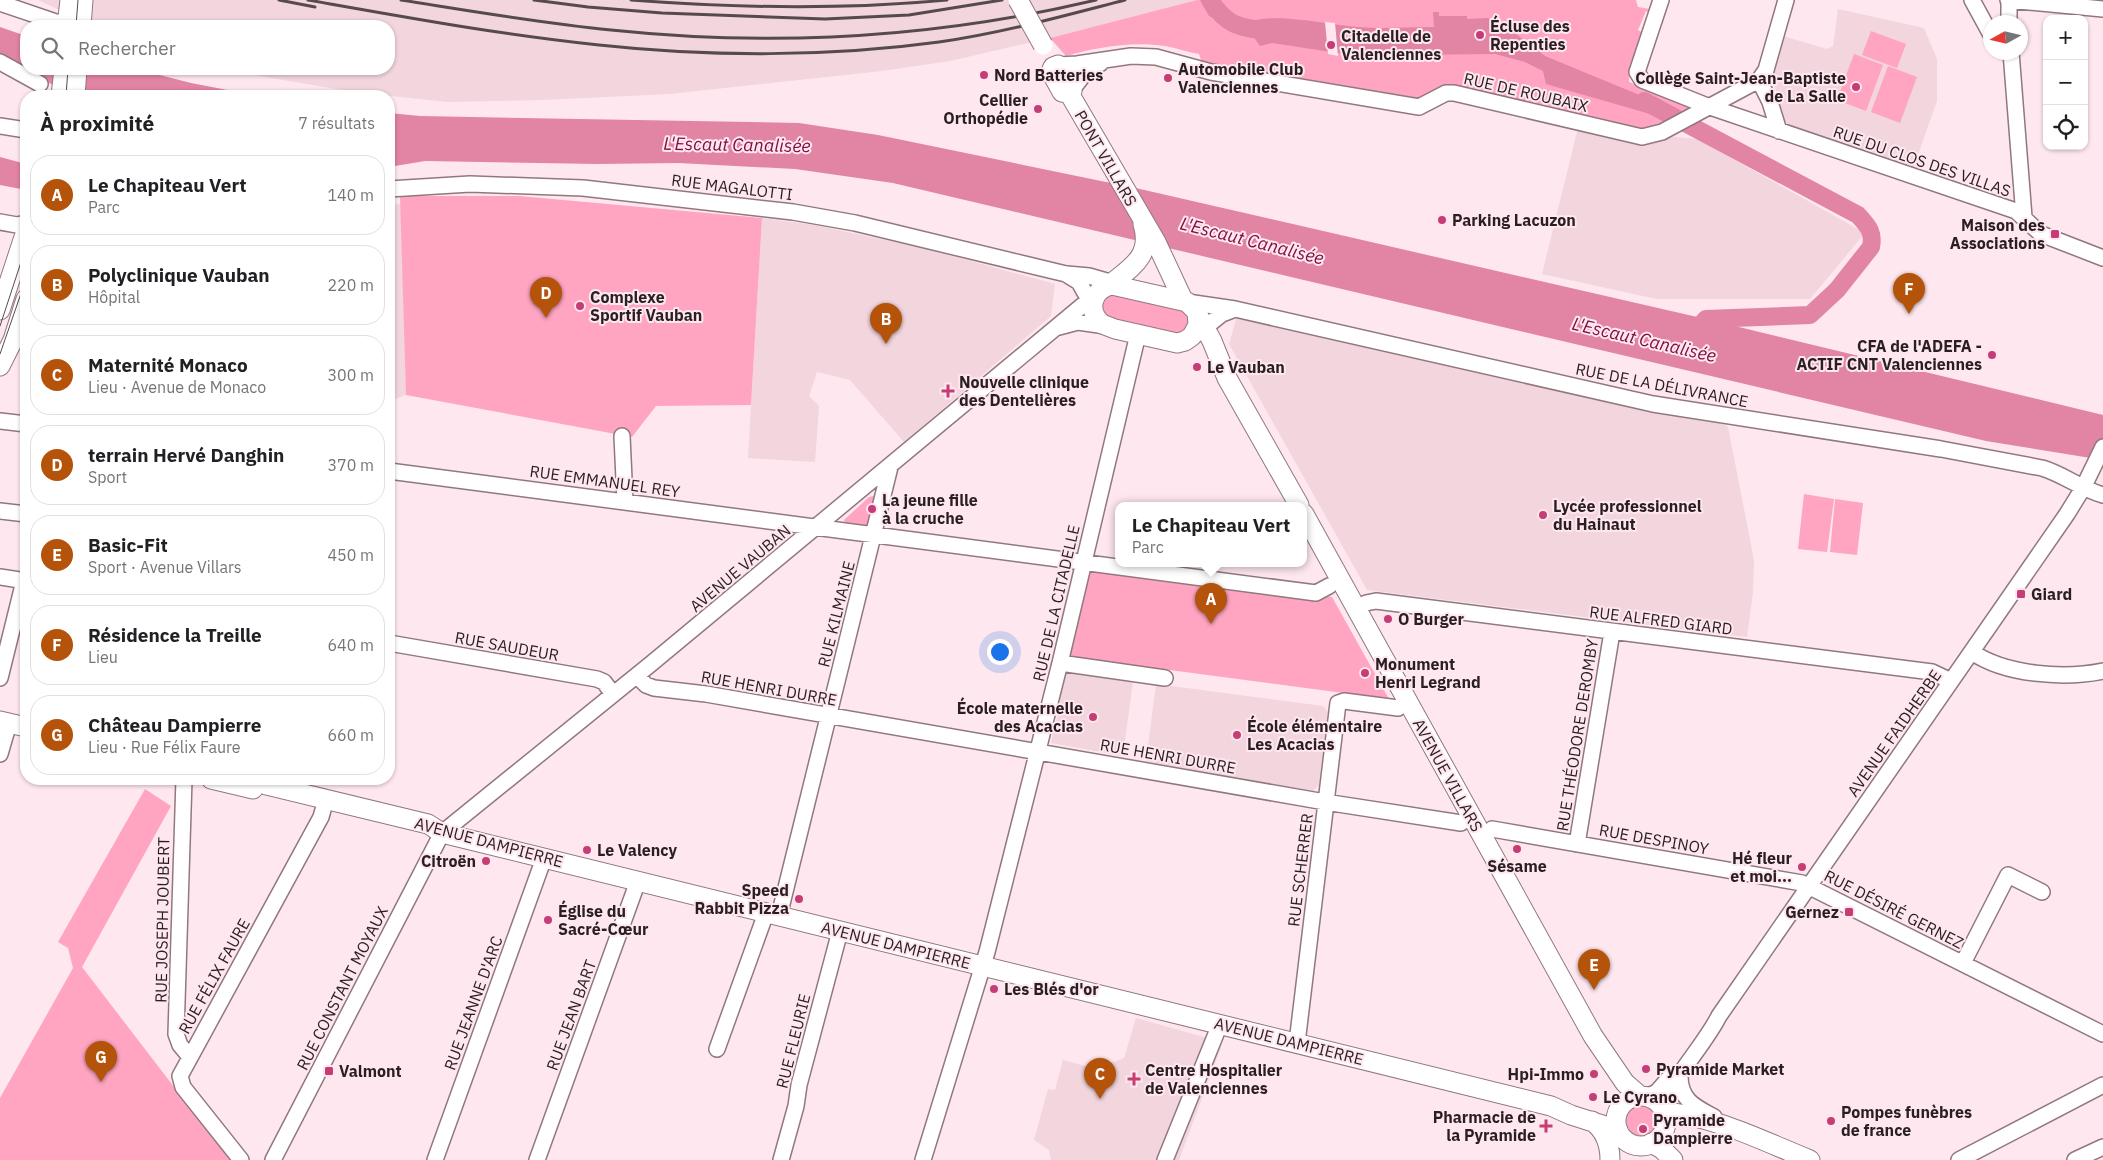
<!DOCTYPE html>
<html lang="fr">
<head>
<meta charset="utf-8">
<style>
  :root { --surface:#fff; --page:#f6f6f6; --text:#202124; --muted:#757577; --line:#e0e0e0; --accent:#b45309 }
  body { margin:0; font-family:"IBM Plex Sans",sans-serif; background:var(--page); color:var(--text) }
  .controls { position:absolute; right:15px; top:15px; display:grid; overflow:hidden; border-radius:10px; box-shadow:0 1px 4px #0004 }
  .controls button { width:45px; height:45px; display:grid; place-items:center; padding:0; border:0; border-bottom:1px solid var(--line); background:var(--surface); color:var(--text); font:25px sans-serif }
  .compass { position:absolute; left:1983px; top:15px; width:45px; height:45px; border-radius:50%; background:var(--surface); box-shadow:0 1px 4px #0004; rotate:262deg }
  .you { position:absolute; left:999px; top:651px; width:18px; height:18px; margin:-12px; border:4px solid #fff; border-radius:50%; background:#1a73e8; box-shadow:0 0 0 8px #1a73e833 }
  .badge { display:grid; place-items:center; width:32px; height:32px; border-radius:50%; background:var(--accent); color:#fff; font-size:16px; font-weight:700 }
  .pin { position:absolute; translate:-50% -41px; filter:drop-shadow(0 1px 2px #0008) }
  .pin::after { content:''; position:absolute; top:26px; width:18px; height:15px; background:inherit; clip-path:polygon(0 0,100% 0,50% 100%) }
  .popup { position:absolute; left:1115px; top:502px; width:192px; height:65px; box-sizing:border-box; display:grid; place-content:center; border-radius:10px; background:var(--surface); filter:drop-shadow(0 1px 4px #0005); font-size:16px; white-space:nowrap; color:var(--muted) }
  .popup b { font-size:19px; color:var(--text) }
  .popup::after { content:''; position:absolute; left:50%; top:100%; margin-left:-10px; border:10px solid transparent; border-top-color:var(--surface) }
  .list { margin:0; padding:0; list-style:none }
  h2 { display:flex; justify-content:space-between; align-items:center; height:65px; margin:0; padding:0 20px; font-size:21px }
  h2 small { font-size:16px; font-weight:400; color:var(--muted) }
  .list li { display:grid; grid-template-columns:32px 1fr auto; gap:15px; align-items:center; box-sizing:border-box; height:80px; margin:0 10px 10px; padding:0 10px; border:1px solid var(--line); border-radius:20px }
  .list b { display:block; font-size:19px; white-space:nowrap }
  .list p { margin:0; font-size:16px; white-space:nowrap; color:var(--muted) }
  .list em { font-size:16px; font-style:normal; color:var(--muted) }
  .icon { flex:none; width:28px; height:28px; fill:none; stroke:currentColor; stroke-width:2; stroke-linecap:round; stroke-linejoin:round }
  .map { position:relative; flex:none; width:2103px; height:1160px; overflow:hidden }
  .search { position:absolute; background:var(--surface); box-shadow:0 1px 4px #0004; left:20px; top:20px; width:375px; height:55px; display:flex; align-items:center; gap:12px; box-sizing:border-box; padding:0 18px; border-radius:20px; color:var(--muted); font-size:19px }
  .panel { position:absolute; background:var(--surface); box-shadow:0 1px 4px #0004; left:20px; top:90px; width:375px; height:695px; border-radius:20px }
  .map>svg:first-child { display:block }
  .built { fill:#f2d5dd }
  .green { fill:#ffa4c1 }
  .water { fill:#e284a3 }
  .pier { fill:#fee7ee }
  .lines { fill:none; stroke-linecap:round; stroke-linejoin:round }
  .river { stroke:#e284a3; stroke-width:18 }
  .minor-casing { stroke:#91787f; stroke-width:18 }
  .major-casing { stroke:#91787f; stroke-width:21 }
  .minor { stroke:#fff; stroke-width:15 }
  .major { stroke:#fff; stroke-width:19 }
  .tram { stroke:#574a4e; stroke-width:1 }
  .rail { stroke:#574a4e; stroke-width:3 }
  .major-bridge-casing { stroke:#91787f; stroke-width:21; stroke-linecap:butt }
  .major-bridge { stroke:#fff; stroke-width:19 }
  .poi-dot { fill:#c63c75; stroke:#fee7ee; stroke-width:2 }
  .labels { text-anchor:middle; stroke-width:4; stroke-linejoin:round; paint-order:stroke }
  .poi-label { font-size:16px; font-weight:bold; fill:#291f22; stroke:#fee7ee; text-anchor:start }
  .street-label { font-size:16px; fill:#291f22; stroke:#fee7ee }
  .water-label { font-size:18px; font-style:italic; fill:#800d44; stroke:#fee7ee }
</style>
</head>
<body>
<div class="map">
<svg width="2103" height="1160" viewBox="0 0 2103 1160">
  <rect width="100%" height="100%" fill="#fee7ee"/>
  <!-- built -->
  <path class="built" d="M38,0h1159l-147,38 -100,23 -68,10 -213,23 -127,6 -95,2 -93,-10 -136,-23h171v-43h-295z
    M1838,9l86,19 13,31v42l-24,68 -127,-43 -14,-50 11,-40 44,13 6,-3z
    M1578,128l119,11 168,94 -55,66h-153l-115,-25z
    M401,204l5,191 -17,6v-196z
    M762,218l52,7 109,23 132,36 -4,32 -147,126 -54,-62 -33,-8 -8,24 10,10 -4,56 -67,-4z
    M1237,316l483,106 8,5 26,133 -1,32 -6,45 -380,-47 -138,-246z
    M1069,672l64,9 -10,75 -72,-13 10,-42 -3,-1 6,-26z
    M1156,684l167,22 5,6 -9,73 -6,6 -167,-30z
    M1136,1018l75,21 10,8 -42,113h-128l-2,-10 -15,-10 14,-51 7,1 8,-30 33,9 28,-11z"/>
  <!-- green -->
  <path class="green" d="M1197,0h439l2,7 17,3 -2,4 -7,-3 -8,19 7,4 -16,44v4l57,23 3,5 -40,21 -199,-43 -32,14 -84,-13 -132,-26 -3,-9c-12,-2 -23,-6 -34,-8 -34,-5 -67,1 -99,10l-16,-18z
    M1871,31l35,13 -9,24 -35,-13z
    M1854,54l29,11 -17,46 -29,-11z
    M1888,66l29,11 -17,46 -29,-11z
    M400,196h119l243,22 -11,187 -95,1 -24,31 -226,-42z
    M1108,291l76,16 9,16 -10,13 -82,-19 -1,-18z
    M1804,494l30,5 -7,53 -29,-3z
    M873,496l2,3 -6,25 -3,2 -21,-3 -1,-3 25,-23z
    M1835,499l28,4 -6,52 -27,-3z
    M1093,565l239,32 57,102 -318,-42 -2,-2 19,-87z
    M145,789l26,17 -89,161 148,193h-230v-62l73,-130 -5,-20 -10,-6z
    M1626 1121a15 15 0 1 1 30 0a15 15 0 1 1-30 0Z"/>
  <!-- water -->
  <path class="water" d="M1200,0h19l11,16 12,3 1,5 10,2 1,-5c23,-8 77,4 103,6 26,2 52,0 77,0l-1,-15h6v4h28v3l21,-1 19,9 38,29 109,45 20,17 -4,2 -5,-4h-8l-111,-32 -3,-13 -18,-9 -30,-8 -91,1 -66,-2 -66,-10 -12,3 -7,-10 -1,-6 -10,-3 -1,4 -32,-15z
    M0,27l26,9v33h110l55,14 67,13h-184l-74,-39z
    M389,113l31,3 379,7 79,12 262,54 566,130 397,96v45l-117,-19 -1093,-258 -98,-14 -117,-6 -80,1 -173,-3 -36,6z
    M0,157l26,7v26l-26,-5z"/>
  <!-- pier -->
  <path class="pier" d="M1325,22l10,1 3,33 -10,-2z"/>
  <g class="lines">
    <!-- river -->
    <path class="river" d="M1210,0c17,27 31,28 61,31
      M1644,101l214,114c10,11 16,17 13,32l-34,43 -27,25 -104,4 -16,18"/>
    <defs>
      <path id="minor" d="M1661,0l-24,72 5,8 68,27 306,104 25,23 62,24
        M1972,0l18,33
        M2008,0l95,9
        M2009,0v22
        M0,3l56,19 12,2
        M2011,52l13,165
        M0,62l40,22
        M1059,65l18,-1 54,-8 25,1 55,15 208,35 27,-14h8l188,44 20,-5 97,-52 11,22 9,29
        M1759,80l7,-10 20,-70
        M1072,90l13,-17 16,-10
        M0,126l26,4
        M389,189l81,-5 113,4 210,24 62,11 211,51 13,8 14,25
        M0,222l17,3 9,-2
        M1067,274l22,2 31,9
        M1187,302l48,7 418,95 288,45 101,19c21,6 39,21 61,27
        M1059,327l19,-5 28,4
        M1197,334l25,-20 13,-5
        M0,421l26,3
        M622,436l3,65
        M389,471l927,122 13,-7
        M0,511l26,3
        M0,577l26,4
        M1366,603l10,-2 556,71 19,9
        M389,643l208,36 7,3 9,12
        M1972,652c33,23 92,27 131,19
        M1060,663l105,15
        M637,676l9,9 8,3 52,6 619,108 136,21
        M0,678l24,-97
        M0,754l9,-31
        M184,779l-8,255 4,11 10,12
        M1492,829l310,54 301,151
        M1577,844l35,-212
        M779,916l111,-449
        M1963,963l45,-88 34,17
        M1297,1043l41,-340 6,-2 54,7
        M717,1049l49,-136
        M1680,1076c0,24 15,31 34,41
        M1646,1097l11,-5 13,-15
        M1662,1108c9,-29 42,-62 57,-92l348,-502 16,-26 20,-41
        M241,1160l-58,-73 -3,-11 141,-259 5,-18
        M273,1160l169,-327 210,-170 443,-368
        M435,1160l109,-302
        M537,1160l101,-279
        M781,1160l15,-54 3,-21 41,-154
        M923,1160l64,-208 73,-289 78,-329
        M1165,1160l55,-136
        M1959,1160l144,-75
        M2075,1160l28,-13"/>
      <path id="major" d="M67,26l3,-26
        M81,26l2,-26
        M1058,65c7,4 15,18 14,26l-3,2 -7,-1 -11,-20 2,-5z
        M1069,93l87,149 27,58
        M61,96l3,-27
        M75,96l2,-27
        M1112,285l75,17 10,10 1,13 -6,11 -7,5 -8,2 -62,-14 -13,-5c-16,-13 -10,-35 10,-39z
        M1108,286c22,-18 45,-29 35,-62
        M0,310l24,-73
        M1197,313l15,28 15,37 72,127
        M0,366l13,-26 13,-41
        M1304,514l289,522 32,47 15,13
        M0,721l26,6
        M211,779l42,10
        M242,779l186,45 14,9 1109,273 20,9 47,15
        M1616 1121a25 25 0 1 1 50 0a25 25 0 1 1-50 0Z
        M1664,1112c51,4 99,29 146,48
        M1592,1121c13,9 18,23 18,39
        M1651,1143l11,6 11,11"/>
    </defs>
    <!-- minor casing -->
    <use href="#minor" class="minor-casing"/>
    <!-- major casing -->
    <use href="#major" class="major-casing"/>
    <!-- minor -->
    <use href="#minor" class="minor"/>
    <!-- major -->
    <use href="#major" class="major"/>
    <!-- tram -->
    <path class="tram" d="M76,26l2,-26
      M66,96l2,-27
      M0,326l26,-79
      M0,354l26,-75"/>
    <!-- rail -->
    <path class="rail" d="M279,0l36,7
      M308,0c97,17 194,35 291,45 110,12 231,12 340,-3 63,-9 124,-26 186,-42
      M401,0c70,11 139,23 210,30 162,17 326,8 485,-30
      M534,0l54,7 74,6 163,6 84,-4 93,-15
      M631,0c105,8 211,10 316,0"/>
    <defs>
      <path id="major-bridge" d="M1018,0l25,45"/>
    </defs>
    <!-- major-bridge casing -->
    <use href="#major-bridge" class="major-bridge-casing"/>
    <!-- major-bridge -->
    <use href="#major-bridge" class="major-bridge"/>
  </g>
  <!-- markers -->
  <g class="poi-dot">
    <circle cx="1480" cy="35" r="5"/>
    <circle cx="1331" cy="45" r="5"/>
    <circle cx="984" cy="75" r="5"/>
    <circle cx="1168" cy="78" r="5"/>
    <circle cx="1856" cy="87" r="5"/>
    <circle cx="1038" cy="109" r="5"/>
    <circle cx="1442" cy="220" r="5"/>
    <rect x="2050" y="229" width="10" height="10" rx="2.5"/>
    <circle cx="580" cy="306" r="5"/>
    <circle cx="1992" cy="355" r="5"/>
    <circle cx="1197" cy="367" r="5"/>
    <path d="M945.5 383.5h5v5h5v5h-5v5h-5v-5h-5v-5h5z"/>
    <circle cx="872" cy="509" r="5"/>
    <circle cx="1543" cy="515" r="5"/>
    <rect x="2016" y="589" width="10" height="10" rx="2.5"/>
    <circle cx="1388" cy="619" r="5"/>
    <circle cx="1365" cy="673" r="5"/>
    <circle cx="1093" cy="717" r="5"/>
    <circle cx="1237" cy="735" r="5"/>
    <circle cx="1517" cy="849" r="5"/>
    <circle cx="587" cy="850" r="5"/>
    <circle cx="486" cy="861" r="5"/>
    <circle cx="1802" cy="867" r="5"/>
    <circle cx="799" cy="899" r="5"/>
    <rect x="1844" y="907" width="10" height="10" rx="2.5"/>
    <circle cx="548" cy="920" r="5"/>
    <circle cx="994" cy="989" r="5"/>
    <circle cx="1646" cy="1069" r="5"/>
    <rect x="324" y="1066" width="10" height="10" rx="2.5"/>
    <circle cx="1594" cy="1074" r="5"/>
    <path d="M1131.5 1071.5h5v5h5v5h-5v5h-5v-5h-5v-5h5z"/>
    <circle cx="1593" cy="1097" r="5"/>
    <circle cx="1831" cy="1121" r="5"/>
    <path d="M1543.5 1118.5h5v5h5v5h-5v5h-5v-5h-5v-5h5z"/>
    <circle cx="1643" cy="1129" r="5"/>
  </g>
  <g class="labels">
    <!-- poi labels -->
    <g class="poi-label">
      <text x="1490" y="32">Écluse des<tspan x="1490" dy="18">Repenties</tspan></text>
      <text x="1341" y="42">Citadelle de<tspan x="1341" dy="18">Valenciennes</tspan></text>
      <text x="1178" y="75">Automobile Club<tspan x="1178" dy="18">Valenciennes</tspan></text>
      <text x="994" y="81">Nord Batteries</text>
      <text x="1846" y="84" text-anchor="end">Collège Saint-Jean-Baptiste<tspan x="1846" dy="18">de La Salle</tspan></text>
      <text x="1028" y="106" text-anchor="end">Cellier<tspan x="1028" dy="18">Orthopédie</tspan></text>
      <text x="1452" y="226">Parking Lacuzon</text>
      <text x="2045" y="231" text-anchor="end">Maison des<tspan x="2045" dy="18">Associations</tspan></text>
      <text x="590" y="303">Complexe<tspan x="590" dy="18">Sportif Vauban</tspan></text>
      <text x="1982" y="352" text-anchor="end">CFA de l'ADEFA -<tspan x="1982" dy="18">ACTIF CNT Valenciennes</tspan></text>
      <text x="1207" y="373">Le Vauban</text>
      <text x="959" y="388">Nouvelle clinique<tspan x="959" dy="18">des Dentelières</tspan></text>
      <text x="882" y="506">La jeune fille<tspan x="882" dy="18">à la cruche</tspan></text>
      <text x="1553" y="512">Lycée professionnel<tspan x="1553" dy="18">du Hainaut</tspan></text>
      <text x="2031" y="600">Giard</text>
      <text x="1398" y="625">O Burger</text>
      <text x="1375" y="670">Monument<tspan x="1375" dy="18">Henri Legrand</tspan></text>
      <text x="1083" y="714" text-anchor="end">École maternelle<tspan x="1083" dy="18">des Acacias</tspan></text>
      <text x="1247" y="732">École élémentaire<tspan x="1247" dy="18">Les Acacias</tspan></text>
      <text x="597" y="856">Le Valency</text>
      <text x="1792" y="864" text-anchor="end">Hé fleur<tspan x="1792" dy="18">et moi...</tspan></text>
      <text x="476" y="867" text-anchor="end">Citroën</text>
      <text x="1517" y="872" text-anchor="middle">Sésame</text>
      <text x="789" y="896" text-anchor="end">Speed<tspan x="789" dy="18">Rabbit Pizza</tspan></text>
      <text x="558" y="917">Église du<tspan x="558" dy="18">Sacré-Cœur</tspan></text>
      <text x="1839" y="918" text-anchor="end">Gernez</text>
      <text x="1004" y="995">Les Blés d'or</text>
      <text x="1656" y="1075">Pyramide Market</text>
      <text x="1145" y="1076">Centre Hospitalier<tspan x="1145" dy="18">de Valenciennes</tspan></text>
      <text x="339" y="1077">Valmont</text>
      <text x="1584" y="1080" text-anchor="end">Hpi-Immo</text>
      <text x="1603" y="1103">Le Cyrano</text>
      <text x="1841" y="1118">Pompes funèbres<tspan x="1841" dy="18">de france</tspan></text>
      <text x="1536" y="1123" text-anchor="end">Pharmacie de<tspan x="1536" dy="18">la Pyramide</tspan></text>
      <text x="1653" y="1126">Pyramide<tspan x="1653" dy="18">Dampierre</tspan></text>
    </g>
    <!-- street labels -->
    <g class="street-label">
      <text transform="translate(1526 92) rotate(13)" y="6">RUE DE ROUBAIX</text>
      <text transform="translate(1106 158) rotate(60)" y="6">PONT VILLARS</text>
      <text transform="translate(1922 161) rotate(19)" y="6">RUE DU CLOS DES VILLAS</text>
      <text transform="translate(732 187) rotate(7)" y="6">RUE MAGALOTTI</text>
      <text transform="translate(1662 385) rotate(11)" y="6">RUE DE LA DÉLIVRANCE</text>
      <text transform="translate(605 481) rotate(8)" y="6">RUE EMMANUEL REY</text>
      <text transform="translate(740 568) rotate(-40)" y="6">AVENUE VAUBAN</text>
      <text transform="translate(1056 603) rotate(-77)" y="6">RUE DE LA CITADELLE</text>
      <text transform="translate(836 614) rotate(-76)" y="6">RUE KILMAINE</text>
      <text transform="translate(1661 620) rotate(7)" y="6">RUE ALFRED GIARD</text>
      <text transform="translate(507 646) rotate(10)" y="6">RUE SAUDEUR</text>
      <text transform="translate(769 688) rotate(10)" y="6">RUE HENRI DURRE</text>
      <text transform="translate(1894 733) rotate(-55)" y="6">AVENUE FAIDHERBE</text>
      <text transform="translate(1577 735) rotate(-81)" y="6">RUE THÉODORE DEROMBY</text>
      <text transform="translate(1168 756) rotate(10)" y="6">RUE HENRI DURRE</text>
      <text transform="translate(1448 775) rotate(61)" y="6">AVENUE VILLARS</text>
      <text transform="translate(1654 839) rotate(10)" y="6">RUE DESPINOY</text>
      <text transform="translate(489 842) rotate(15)" y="6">AVENUE DAMPIERRE</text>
      <text transform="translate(1300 870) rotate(-83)" y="6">RUE SCHERRER</text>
      <text transform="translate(1894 909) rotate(27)" y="6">RUE DÉSIRÉ GERNEZ</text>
      <text transform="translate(162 920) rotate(-89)" y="6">RUE JOSEPH JOUBERT</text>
      <text transform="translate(896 945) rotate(14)" y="6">AVENUE DAMPIERRE</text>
      <text transform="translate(214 976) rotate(-61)" y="6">RUE FÉLIX FAURE</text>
      <text transform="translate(342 988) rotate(-63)" y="6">RUE CONSTANT MOYAUX</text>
      <text transform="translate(473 1003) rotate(-70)" y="6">RUE JEANNE D'ARC</text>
      <text transform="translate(571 1015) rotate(-70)" y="6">RUE JEAN BART</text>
      <text transform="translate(793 1041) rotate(-76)" y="6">RUE FLEURIE</text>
      <text transform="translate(1289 1041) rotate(14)" y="6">AVENUE DAMPIERRE</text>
    </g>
    <!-- water labels -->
    <g class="water-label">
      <text transform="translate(737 145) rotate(1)" y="6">L'Escaut Canalisée</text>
      <text transform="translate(1252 241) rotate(14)" y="6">L'Escaut Canalisée</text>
      <text transform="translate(1644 340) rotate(13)" y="6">L'Escaut Canalisée</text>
    </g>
  </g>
</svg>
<div class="controls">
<button>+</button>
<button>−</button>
<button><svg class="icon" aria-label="locate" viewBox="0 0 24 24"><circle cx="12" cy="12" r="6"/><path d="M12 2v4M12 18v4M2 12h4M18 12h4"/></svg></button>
</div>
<svg class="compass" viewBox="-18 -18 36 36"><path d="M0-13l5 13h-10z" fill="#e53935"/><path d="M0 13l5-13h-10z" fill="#757577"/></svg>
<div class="you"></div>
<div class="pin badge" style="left:1211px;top:624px">A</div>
<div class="popup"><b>Le Chapiteau Vert</b>Parc</div>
<div class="pin badge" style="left:886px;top:344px">B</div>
<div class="pin badge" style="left:1100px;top:1099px">C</div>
<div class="pin badge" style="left:546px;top:318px">D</div>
<div class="pin badge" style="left:1594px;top:990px">E</div>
<div class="pin badge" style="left:1909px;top:314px">F</div>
<div class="pin badge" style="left:101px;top:1082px">G</div>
<div class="search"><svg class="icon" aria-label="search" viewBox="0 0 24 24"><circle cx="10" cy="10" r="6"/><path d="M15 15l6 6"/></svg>Rechercher</div>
<section class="panel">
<h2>À proximité<small>7 résultats</small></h2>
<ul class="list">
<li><span class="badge">A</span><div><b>Le Chapiteau Vert</b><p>Parc</p></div><em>140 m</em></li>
<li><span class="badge">B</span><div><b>Polyclinique Vauban</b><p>Hôpital</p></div><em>220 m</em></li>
<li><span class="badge">C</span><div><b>Maternité Monaco</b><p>Lieu · Avenue de Monaco</p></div><em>300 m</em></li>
<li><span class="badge">D</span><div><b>terrain Hervé Danghin</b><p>Sport</p></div><em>370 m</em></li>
<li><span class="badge">E</span><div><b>Basic-Fit</b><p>Sport · Avenue Villars</p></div><em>450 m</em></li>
<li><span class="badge">F</span><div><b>Résidence la Treille</b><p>Lieu</p></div><em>640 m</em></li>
<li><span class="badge">G</span><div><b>Château Dampierre</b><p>Lieu · Rue Félix Faure</p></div><em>660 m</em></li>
</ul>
</section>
</div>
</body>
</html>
